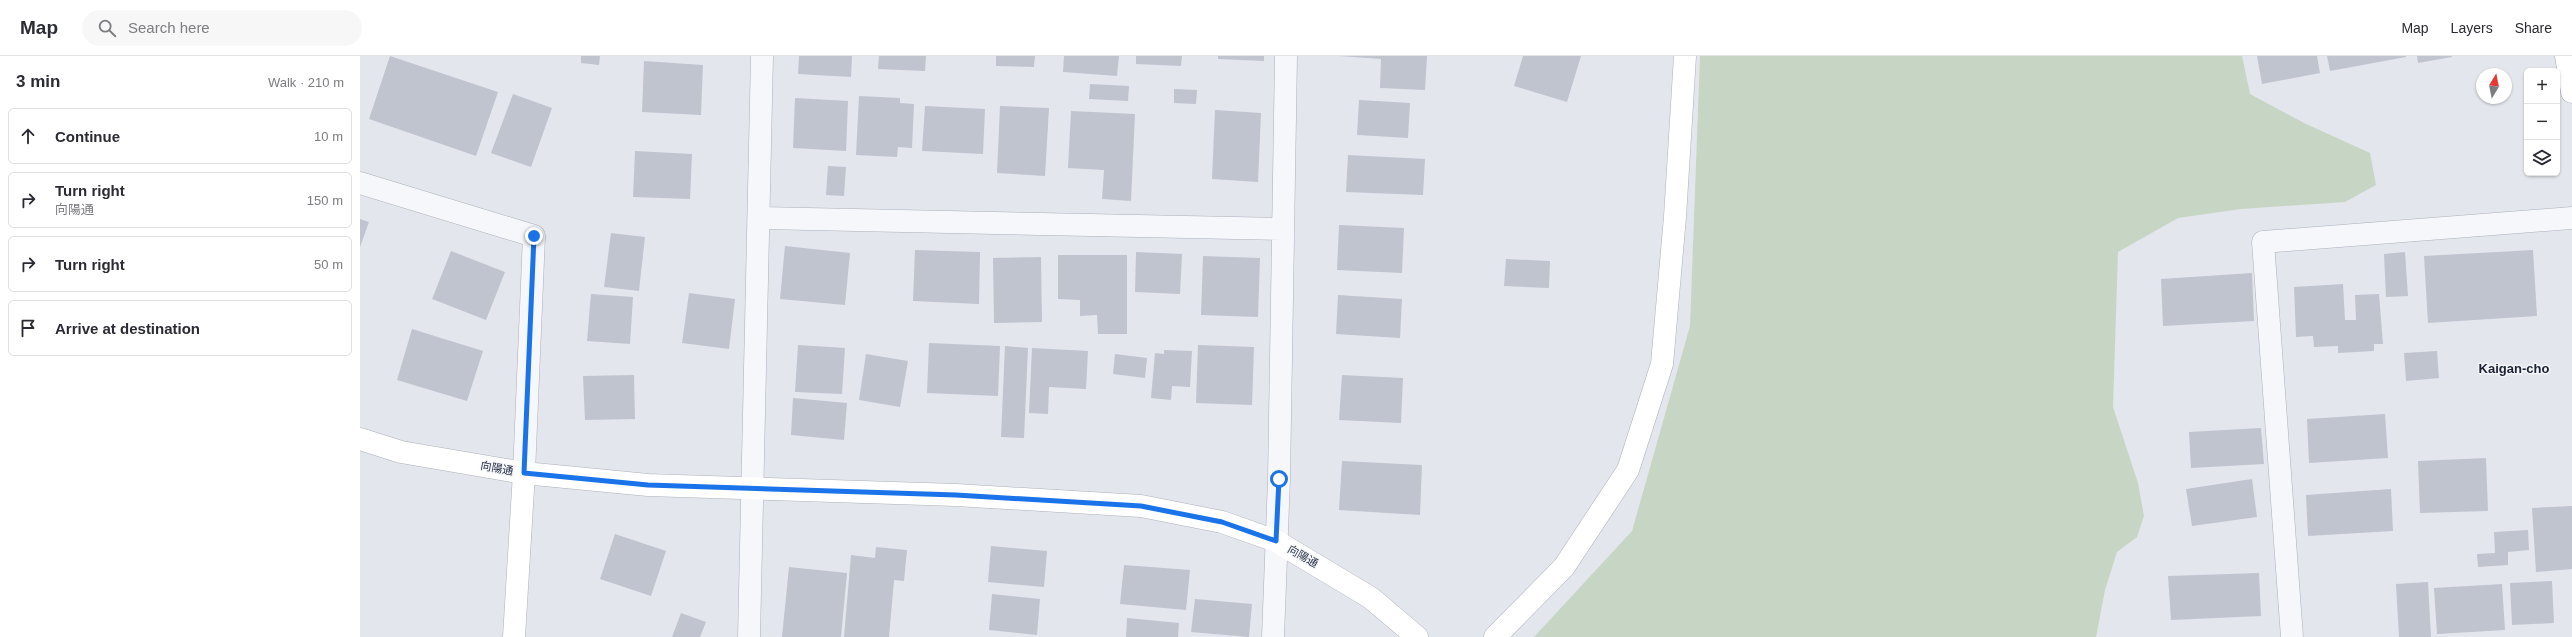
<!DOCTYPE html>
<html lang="en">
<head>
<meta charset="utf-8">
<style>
  :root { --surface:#fff; --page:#f7f7f7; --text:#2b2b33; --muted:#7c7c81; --line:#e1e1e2 }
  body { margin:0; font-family:Arial,"Noto Sans JP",sans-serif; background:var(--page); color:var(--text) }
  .controls { position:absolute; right:12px; top:12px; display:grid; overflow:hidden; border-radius:6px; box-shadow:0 1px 3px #0004 }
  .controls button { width:36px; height:36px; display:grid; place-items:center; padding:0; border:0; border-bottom:1px solid var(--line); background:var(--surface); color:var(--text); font:20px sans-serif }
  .compass { position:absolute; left:2116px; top:12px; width:36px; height:36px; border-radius:50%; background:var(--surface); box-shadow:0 1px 3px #0004; rotate:10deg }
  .stop { position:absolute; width:12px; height:12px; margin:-9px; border:3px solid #1a73e8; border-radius:50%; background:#fff }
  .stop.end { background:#1a73e8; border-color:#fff; box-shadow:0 1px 4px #0008 }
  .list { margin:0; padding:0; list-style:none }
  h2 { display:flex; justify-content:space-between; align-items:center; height:52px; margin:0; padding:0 16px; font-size:17px }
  h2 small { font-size:13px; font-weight:400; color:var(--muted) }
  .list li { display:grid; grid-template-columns:26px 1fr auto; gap:12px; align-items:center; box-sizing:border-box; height:56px; margin:0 8px 8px; padding:0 8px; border:1px solid var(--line); border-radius:6px }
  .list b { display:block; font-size:15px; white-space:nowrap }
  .list p { margin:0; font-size:13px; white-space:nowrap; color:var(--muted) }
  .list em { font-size:13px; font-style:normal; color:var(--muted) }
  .icon { flex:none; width:22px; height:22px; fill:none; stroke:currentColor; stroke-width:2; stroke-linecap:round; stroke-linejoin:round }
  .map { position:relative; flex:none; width:2212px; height:581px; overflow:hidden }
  header { display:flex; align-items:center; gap:24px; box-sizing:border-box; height:56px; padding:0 20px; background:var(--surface); border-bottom:1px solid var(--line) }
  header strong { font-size:19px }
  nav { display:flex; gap:22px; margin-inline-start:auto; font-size:14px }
  .search { width:280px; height:36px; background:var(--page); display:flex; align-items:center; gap:10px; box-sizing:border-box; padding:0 14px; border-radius:22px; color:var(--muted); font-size:15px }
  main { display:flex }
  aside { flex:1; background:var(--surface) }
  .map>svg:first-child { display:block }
  .green { fill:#c7d6c4 }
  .building { fill:#c0c4cf }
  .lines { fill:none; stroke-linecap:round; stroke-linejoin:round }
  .street-casing { stroke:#acb0ba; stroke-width:23 }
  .secondary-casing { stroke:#acb0ba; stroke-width:23 }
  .primary-casing { stroke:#a2a8b8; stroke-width:23 }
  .street { stroke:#f6f7fa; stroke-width:22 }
  .secondary { stroke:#fff; stroke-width:22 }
  .primary { stroke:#fff; stroke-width:22 }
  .route { stroke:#1a73e8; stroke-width:5 }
  .labels { text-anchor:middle; stroke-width:3; stroke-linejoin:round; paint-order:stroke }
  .street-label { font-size:11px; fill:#2a3145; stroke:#f3f5f9 }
  .quarter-label { font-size:13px; font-weight:bold; fill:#1c2236; stroke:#f3f5f9 }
</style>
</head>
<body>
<header>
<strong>Map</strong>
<div class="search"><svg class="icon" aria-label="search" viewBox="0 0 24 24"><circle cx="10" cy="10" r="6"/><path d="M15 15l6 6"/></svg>Search here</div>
<nav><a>Map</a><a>Layers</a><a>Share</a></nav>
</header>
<main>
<aside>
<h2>3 min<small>Walk · 210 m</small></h2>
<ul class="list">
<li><svg class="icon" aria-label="ahead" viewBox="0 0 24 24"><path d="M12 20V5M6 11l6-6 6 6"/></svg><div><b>Continue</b></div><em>10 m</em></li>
<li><svg class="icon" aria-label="right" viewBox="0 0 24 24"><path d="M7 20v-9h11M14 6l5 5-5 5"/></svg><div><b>Turn right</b><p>向陽通</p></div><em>150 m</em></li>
<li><svg class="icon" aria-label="right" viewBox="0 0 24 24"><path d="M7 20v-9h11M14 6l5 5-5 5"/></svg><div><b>Turn right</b></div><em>50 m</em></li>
<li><svg class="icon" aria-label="arrive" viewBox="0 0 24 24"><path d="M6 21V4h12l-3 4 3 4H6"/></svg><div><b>Arrive at destination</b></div></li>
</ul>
</aside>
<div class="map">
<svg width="2212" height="581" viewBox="0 0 2212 581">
  <rect width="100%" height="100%" fill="#e3e6ec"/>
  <!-- green -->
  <path class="green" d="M1340,0h542l8,38 54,29 66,30 6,32 -31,17 -104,7 -63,9 -60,34 -5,155 25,76 6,33 -7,21 -20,15 -12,38 -9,47h-562l98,-106 58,-205z"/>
  <!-- building -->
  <path class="building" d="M30,0l108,36 -22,64 -107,-37z
    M221,0h19l-1,9 -18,-2z
    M439,0h53l-1,21 -53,-3z
    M519,0h47l-1,15 -47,-2z
    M636,0h39l-1,11 -38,-1z
    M704,0h55l-2,20 -54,-4z
    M776,0h46l-1,10 -45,-2z
    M858,0h46v5l-46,-2z
    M979,0h88l-2,34 -45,-2 1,-29z
    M1163,0h58l-14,46 -53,-16z
    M1897,0h60l3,17 -58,11z
    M1967,0h79v1l-76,14z
    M2057,0h35v1l-34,6z
    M284,5l59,4 -2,50 -59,-3z
    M730,28l39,2 -1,15 -39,-2z
    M814,33l23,1 -1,14 -22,-1z
    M153,38l39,14 -21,59 -40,-14z
    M499,40l41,2v5l14,1 -2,44 -14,-1 -1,10 -41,-2z
    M435,42l53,3 -2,50 -53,-3z
    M999,44l51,3 -2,35 -51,-3z
    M565,50l60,3 -2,45 -61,-3z
    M640,50l49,2 -4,68 -48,-3z
    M855,54l46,3 -3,69 -46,-3z
    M711,55l64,3 -4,87 -29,-2 2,-29 -36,-2z
    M275,95l57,3 -2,45 -57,-2z
    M988,99l77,4 -2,36 -77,-3z
    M468,110l18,1 -2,29 -18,-1z
    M0,163l9,3 -9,25z
    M979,169l65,3 -2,45 -65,-3z
    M251,177l34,4 -6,54 -35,-4z
    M425,190l65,7 -5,52 -65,-6z
    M555,194l65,2 -1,52 -66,-3z
    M2173,194l4,66 -109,7 -4,-67z
    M91,195l54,21 -19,48 -54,-21z
    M776,196l46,2 -2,40 -45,-2z
    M2045,196l3,44 -22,1 -2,-43z
    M698,199h69v79h-29l-1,-19 -17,1v-16l-22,-1z
    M843,200l57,2 -2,59 -57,-2z
    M681,201l1,65 -48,1 -1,-65z
    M1146,203l44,2 -1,27 -45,-2z
    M1892,217l2,48 -91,5 -2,-47z
    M1983,228l2,36h11l-1,-25 24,-1 4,50h-9v7l-36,2v-7l-24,1 -1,-11 -17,1 -2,-50z
    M329,237l46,6 -6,50 -47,-6z
    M231,238l42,3 -3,47 -43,-3z
    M978,239l64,4 -2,39 -64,-4z
    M52,273l71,22 -16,50 -70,-21z
    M569,287l71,3 -2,50 -71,-3z
    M438,289l47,3 -3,46 -47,-2z
    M838,289l56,2 -2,58 -56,-2z
    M645,290l23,2 -4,90 -23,-1z
    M672,292l56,3 -2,38 -37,-2 -1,27 -19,-1z
    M804,294l28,1 -2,36 -18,-1 -1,14 -20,-2 4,-45 9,1z
    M2077,295l2,27 -33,3 -2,-28z
    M506,298l42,7 -8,46 -41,-7z
    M755,298l32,4 -2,20 -32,-4z
    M274,319l1,44 -50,1 -2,-44z
    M982,319l61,3 -2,45 -62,-3z
    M433,342l54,5 -3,37 -53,-5z
    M2025,358l3,44 -79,5 -2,-44z
    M1901,372l3,36 -73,4 -2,-36z
    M2126,402l2,53 -68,2 -2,-52z
    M982,405l80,4 -2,50 -81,-5z
    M1892,423l5,38 -65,9 -6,-37z
    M2031,433l2,42 -85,5 -2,-41z
    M2212,450v63l-36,3 -4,-64z
    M2168,474l1,20 -21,2v13l-30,2 -1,-13 18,-1 -1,-21z
    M255,478l51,17 -15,45 -51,-17z
    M631,490l56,5 -3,36 -56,-5z
    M516,491l31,3 -3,31 -10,-1 -5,57h-45l7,-82 24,3z
    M764,509l66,5 -4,40 -66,-6z
    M429,511l58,6 -6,64h-59z
    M1899,517l2,43 -90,4 -3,-44z
    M2192,525l2,42 -42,2 -2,-42z
    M2068,526l3,55h-32l-3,-53z
    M2142,528l3,46 -68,4 -3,-46z
    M632,538l48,5 -3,36 -48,-5z
    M835,543l57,5 -3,33 -58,-5z
    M321,557l25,9 -6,15h-28z
    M767,562l52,5 -1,14h-52z"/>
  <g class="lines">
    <defs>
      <path id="street" d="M0,127l174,53 -10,237
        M399,162l524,11
        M389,581l13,-581
        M913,581l6,-158 7,-423
        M1932,581l-29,-395 309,-24"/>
      <path id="secondary" d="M0,383l41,13 123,21 124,12 308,10 185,11 81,16 54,19 95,57 46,39
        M154,581l10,-164
        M1135,581l69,-70 64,-97 34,-106 13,-147 10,-161"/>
      <path id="primary" d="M2206,0l6,36"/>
    </defs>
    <!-- street casing -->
    <use href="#street" class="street-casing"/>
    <!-- secondary casing -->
    <use href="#secondary" class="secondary-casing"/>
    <!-- primary casing -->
    <use href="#primary" class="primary-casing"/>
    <!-- street -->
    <use href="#street" class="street"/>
    <!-- secondary -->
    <use href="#secondary" class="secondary"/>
    <!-- primary -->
    <use href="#primary" class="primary"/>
  </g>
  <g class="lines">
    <!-- route -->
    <path class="route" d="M174,180l-10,237 124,12 308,10 185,11 81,16 54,19 3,-62"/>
  </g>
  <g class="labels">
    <!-- street labels -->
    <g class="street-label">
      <text transform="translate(137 412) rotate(10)" y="4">向陽通</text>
      <text transform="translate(943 500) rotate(30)" y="4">向陽通</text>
    </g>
    <!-- quarter labels -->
    <g class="quarter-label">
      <text x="2154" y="317">Kaigan-cho</text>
    </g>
  </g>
</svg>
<div class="controls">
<button>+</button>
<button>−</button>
<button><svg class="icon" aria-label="layers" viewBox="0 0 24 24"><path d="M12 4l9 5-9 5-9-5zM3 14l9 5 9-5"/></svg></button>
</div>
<svg class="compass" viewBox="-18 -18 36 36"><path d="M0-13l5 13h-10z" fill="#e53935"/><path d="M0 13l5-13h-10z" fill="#7c7c81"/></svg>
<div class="stop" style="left:919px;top:423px"></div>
<div class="stop end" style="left:174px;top:180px"></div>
</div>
</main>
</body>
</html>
